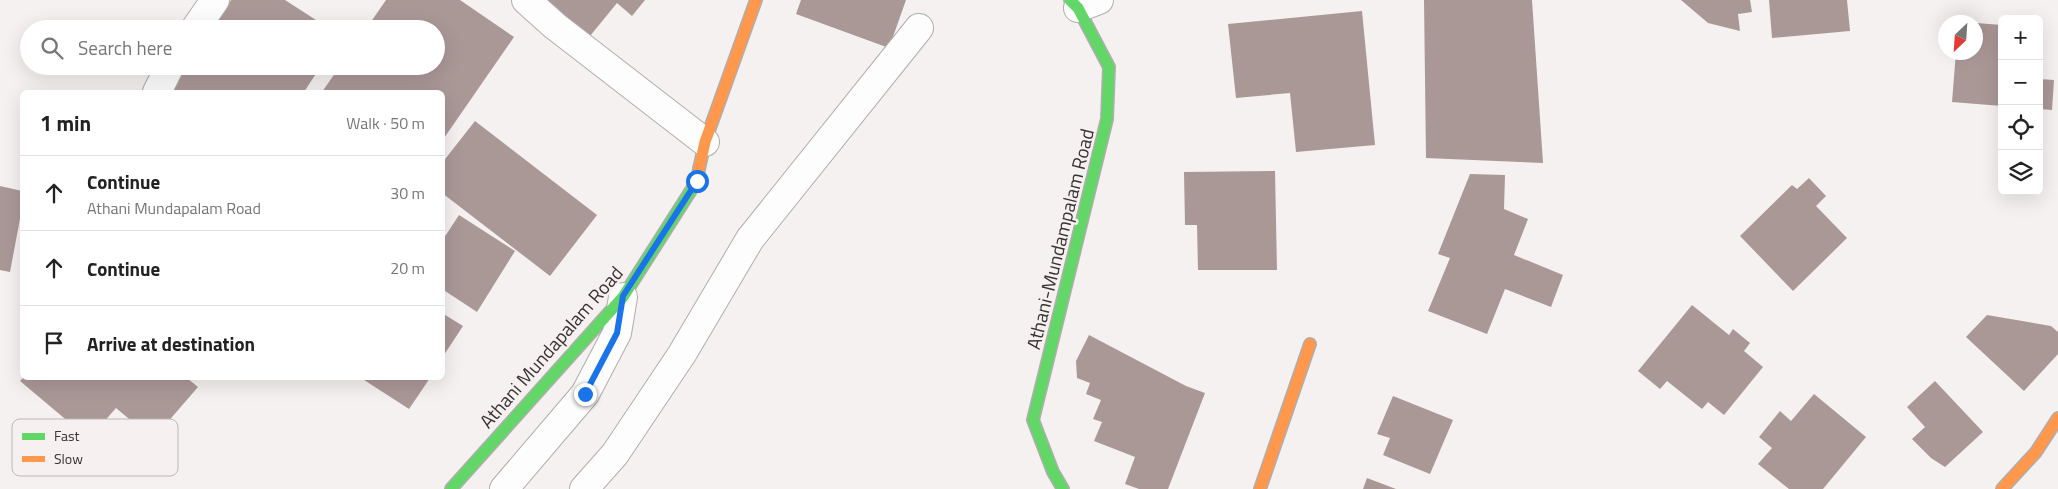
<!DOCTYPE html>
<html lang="en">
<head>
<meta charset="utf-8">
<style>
  :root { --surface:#fff; --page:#f2f2f2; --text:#222; --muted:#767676; --line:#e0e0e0 }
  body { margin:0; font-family:"Titillium Web",sans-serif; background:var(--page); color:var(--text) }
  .controls { position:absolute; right:15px; top:15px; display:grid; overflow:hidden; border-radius:8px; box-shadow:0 5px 20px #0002 }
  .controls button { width:45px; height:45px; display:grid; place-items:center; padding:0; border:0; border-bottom:1px solid var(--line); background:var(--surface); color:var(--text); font:25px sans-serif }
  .compass { position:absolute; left:1938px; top:15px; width:45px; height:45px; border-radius:50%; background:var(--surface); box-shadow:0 5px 20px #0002; rotate:205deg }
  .stop { position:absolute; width:15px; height:15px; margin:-11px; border:4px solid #1a73e8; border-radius:50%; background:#fff }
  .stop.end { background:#1a73e8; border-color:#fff; box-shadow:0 1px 5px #0008 }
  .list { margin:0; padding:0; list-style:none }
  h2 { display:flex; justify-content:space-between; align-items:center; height:65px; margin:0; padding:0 20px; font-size:21px }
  h2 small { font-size:16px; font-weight:400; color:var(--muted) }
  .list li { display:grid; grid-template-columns:32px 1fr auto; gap:15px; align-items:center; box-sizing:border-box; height:75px; padding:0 20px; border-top:1px solid var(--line) }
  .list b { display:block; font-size:19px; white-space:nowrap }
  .list p { margin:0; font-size:16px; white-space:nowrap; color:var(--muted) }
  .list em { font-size:16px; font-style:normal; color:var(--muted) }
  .icon { flex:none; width:28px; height:28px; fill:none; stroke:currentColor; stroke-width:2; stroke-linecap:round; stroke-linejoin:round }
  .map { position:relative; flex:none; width:2058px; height:489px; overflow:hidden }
  .search { position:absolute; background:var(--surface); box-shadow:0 5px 20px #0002; left:20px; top:20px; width:425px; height:55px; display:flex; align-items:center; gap:12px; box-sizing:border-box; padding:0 18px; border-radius:28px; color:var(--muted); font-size:19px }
  .panel { position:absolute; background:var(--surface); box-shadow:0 5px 20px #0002; left:20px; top:90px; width:425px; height:290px; border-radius:8px }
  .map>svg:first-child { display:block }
  .building { fill:#aa9897 }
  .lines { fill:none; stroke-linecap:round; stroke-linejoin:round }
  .street-casing { stroke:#b0adad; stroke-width:30 }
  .fast-casing { stroke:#b0adad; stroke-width:14 }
  .slow-casing { stroke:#b0adad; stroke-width:14 }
  .street { stroke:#fefdfd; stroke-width:28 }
  .fast { stroke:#63d668; stroke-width:11 }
  .slow { stroke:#ff974d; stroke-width:11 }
  .route { stroke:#1a73e8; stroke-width:6 }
  .labels { text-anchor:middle; stroke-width:5; stroke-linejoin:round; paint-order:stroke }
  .street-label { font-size:19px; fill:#363433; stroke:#f6f0f0 }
  .key { fill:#f6f0f0; stroke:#bcb8b7; stroke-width:1 }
  .key-label { font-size:14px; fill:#363433 }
</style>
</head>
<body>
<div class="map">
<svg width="2058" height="489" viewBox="0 0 2058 489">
  <rect width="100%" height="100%" fill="#f5f1f1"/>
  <!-- building -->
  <path class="building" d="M231,0h54l45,29h-118z
    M386,0h74l54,37 -72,104v-49h-120l18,-26h96v-37h-70z
    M545,0h100l-13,16 -15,-13 -27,33z
    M801,0h105l-17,48 -93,-34z
    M1424,0h108l11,163 -117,-5z
    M1681,0h69l2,12 -14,2 2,17 -32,-8z
    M1769,0h78l3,31 -78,7z
    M1362,11l13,134 -79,7 -6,-59 -54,5 -8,-74z
    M1976,23l26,2v81l-50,-4 4,-50h20z
    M188,66h133l-17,26h-133z
    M2039,79l15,1 -2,30 -13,-1z
    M475,121l122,94 -47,61 -108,-83v-30z
    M1275,171l2,99h-79l-1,-45h-12l-1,-53z
    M1470,174l35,1 -1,34 24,10 -14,36 49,20 -12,32 -46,-18 -18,45 -59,-23 22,-53 -12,-4z
    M1809,178l17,18 -10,10 31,32 -54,53 -53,-55 52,-51 5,4z
    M0,186l22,5v17l-12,64 -10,-2z
    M459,215l56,36 -38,61 -35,-23v-48z
    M1692,305l37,30 4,-6 17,14 -6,8 19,16 -39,48 -16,-13 -6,7 -35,-28 -7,8 -22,-18z
    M442,313l21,13 -21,32z
    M1987,315l64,11 7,6v22l-34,37 -58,-54z
    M1089,335l97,51 19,7 -37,96h-29l-14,-5 10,-27 -41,-16 8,-19 -9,-3 8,-19 -15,-6 4,-11 -13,-5 -1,-17z
    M23,378h164l11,9 -45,52 -37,-31 -27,31 -69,-58z
    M361,378h69l-21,31z
    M1935,381l48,51 -38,35 -14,-9 -19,-19 13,-12 -18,-20z
    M1814,394l52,43 -43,52h-34l-31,-25 14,-16 -13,-11 21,-26 11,10z
    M1393,396l60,24 -23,54 -47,-19 7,-17 -13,-4z
    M1367,478l29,11h-33z"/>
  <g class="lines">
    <defs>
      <path id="street" d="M526,0l29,26 150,116
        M1078,8l21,-8
        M195,29l20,-29
        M157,92l13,-26
        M504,489l81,-95 32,-61 6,-36
        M584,489l31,-35 67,-100 68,-115 169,-211"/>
      <path id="fast" d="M451,489l172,-192 74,-116 2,-12
        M1063,489l-10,-17 -20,-52 74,-301 2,-52 -31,-59 -8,-8"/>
      <path id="slow" d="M699,169l6,-27 51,-142
        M1260,489l50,-145
        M2002,489l34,-37 22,-34"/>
    </defs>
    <!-- street casing -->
    <use href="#street" class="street-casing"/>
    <!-- fast casing -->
    <use href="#fast" class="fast-casing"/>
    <!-- slow casing -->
    <use href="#slow" class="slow-casing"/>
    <!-- street -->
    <use href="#street" class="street"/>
    <!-- fast -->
    <use href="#fast" class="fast"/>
    <!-- slow -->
    <use href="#slow" class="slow"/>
  </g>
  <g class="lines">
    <!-- route -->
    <path class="route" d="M585,394l32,-61 6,-37 74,-115"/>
  </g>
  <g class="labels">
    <!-- street labels -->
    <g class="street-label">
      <text transform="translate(1060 239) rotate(-76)" y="7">Athani-Mundampalam Road</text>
      <text transform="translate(551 347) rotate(-49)" y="7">Athani Mundapalam Road</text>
    </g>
  </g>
  <!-- legend -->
  <rect x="12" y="419" width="166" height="57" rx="8" class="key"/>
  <rect x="22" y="433" width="23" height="7" fill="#63d668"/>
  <rect x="22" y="456" width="23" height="6" fill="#ff974d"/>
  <g class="key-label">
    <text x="54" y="441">Fast</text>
    <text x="54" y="464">Slow</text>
  </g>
</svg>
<div class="controls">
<button>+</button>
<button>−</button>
<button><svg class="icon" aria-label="locate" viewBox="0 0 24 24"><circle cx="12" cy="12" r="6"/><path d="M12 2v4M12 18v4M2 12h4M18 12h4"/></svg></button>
<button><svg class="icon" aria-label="layers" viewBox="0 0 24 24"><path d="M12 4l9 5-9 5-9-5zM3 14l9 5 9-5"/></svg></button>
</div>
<svg class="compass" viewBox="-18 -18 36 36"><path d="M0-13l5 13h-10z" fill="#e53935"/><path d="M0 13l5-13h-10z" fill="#767676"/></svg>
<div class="stop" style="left:697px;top:181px"></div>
<div class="stop end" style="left:585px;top:394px"></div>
<div class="search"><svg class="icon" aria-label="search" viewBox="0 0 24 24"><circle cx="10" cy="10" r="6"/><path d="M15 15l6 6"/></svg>Search here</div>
<section class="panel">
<h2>1 min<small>Walk · 50 m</small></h2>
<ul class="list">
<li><svg class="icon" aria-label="ahead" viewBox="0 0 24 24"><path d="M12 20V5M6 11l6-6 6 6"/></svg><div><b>Continue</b><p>Athani Mundapalam Road</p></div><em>30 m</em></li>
<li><svg class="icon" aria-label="ahead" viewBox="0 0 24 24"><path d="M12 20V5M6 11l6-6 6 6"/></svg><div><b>Continue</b></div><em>20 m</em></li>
<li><svg class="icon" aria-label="arrive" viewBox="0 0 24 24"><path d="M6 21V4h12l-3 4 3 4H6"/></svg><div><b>Arrive at destination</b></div></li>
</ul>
</section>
</div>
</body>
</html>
